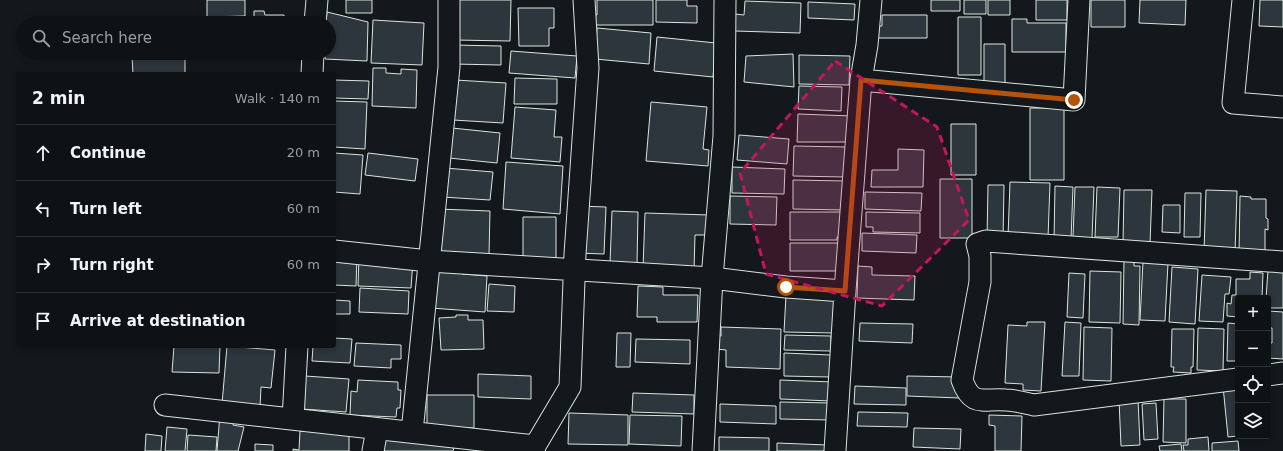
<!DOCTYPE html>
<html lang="en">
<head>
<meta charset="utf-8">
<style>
  :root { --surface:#0f1215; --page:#181b1e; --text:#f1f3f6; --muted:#9b9ea0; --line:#2f3234 }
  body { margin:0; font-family:"DejaVu Sans",sans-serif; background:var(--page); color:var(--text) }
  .controls { position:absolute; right:12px; bottom:12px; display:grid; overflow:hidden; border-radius:4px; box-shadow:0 2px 6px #0003 }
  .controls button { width:36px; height:36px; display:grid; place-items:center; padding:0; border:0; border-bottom:1px solid var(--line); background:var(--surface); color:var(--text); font:20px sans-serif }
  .stop { position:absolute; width:12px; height:12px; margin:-9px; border:3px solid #b45309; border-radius:50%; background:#fff }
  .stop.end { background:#b45309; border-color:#fff; box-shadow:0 1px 4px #0008 }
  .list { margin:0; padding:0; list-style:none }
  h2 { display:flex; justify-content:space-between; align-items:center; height:52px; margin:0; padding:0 16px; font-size:17px }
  h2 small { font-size:13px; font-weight:400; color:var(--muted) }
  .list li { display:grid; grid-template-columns:26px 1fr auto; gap:12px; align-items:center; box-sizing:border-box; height:56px; padding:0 16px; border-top:1px solid var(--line) }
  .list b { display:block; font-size:15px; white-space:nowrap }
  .list em { font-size:13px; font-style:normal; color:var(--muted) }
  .icon { flex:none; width:22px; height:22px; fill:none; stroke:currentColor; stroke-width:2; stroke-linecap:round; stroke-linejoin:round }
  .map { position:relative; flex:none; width:1283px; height:451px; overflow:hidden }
  .search { position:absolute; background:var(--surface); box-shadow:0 2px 6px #0003; left:16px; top:16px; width:320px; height:44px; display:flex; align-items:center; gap:10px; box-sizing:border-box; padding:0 14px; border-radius:22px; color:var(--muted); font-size:15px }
  .panel { position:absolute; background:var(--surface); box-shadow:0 2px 6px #0003; left:16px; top:72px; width:320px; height:276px; border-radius:4px }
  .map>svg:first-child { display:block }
  .building { fill:#2c363c; stroke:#d8e6dc }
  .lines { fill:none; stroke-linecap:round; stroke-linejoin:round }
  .street-casing { stroke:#d8e6dc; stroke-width:23 }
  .street { stroke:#14181c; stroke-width:21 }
  .route { stroke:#b45309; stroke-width:5 }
  .marked { fill:#c2185b; fill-opacity:0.2; stroke:#c2185b; stroke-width:3; stroke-dasharray:8 5; stroke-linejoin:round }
</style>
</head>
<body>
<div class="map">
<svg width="1283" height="451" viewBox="0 0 1283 451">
  <rect width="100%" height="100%" fill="#14181c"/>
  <!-- building -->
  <path class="building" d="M207,0h38v16l-38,1z
    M346,0h26v13h-26z
    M456,0h55l-1,41 -55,-1z
    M597,0h56v25h-62v-10h6z
    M656,0h31v6h10v17l-41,-1z
    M931,0h29v11h-29z
    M964,0h22v14h-22z
    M988,0h22v15h-22z
    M1036,0h31v20h-31z
    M1091,0h34v27h-34z
    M1140,0h46l-1,25 -46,-2z
    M1260,0h23v27l-24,-1z
    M745,1l56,2 -1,30 -65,-2v-17l9,1z
    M808,2l47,2 -1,16 -46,-2z
    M518,8h36v20h-5v18h-30z
    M254,11h10l1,4h19v4l13,-1v5h-43z
    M327,12l41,10 -1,39 -42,-2v-6h4v-30h-3z
    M882,15h45v23h-51v-12h6z
    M958,17h23v58h-23z
    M1012,19h15v4h39v29h-54z
    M373,20l51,3 -2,42 -51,-2z
    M597,28l54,5 -2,31 -54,-5z
    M657,37l59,6 -3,34 -59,-6z
    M984,44h21v46h-21z
    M453,45l48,1v19l-48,-1z
    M511,51l66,5 -2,22 -66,-5z
    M185,54v20h-52l-1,-18z
    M793,54l1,33 -50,-5 2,-26z
    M799,55l51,1 -1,29 -50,-1z
    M373,68h13v5l15,1v-5l16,1 -1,38 -44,-2z
    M515,78l42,1v25h-43z
    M334,80l35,1 -1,18 -34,-1z
    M455,80l51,3 -3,40 -50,-3z
    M799,86l43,1 -1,24 -43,-2z
    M334,101l33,1 -2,47 -31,-2z
    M651,102l56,5 -4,42 6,1 -1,16 -62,-5z
    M515,107l41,3 -2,27h8l-2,25 -49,-4z
    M1030,108h34v72h-34z
    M798,114l55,2 -1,26h-55z
    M951,124h25v51h-25z
    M452,128l48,5 -3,30 -48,-5z
    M739,135l50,4 -2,25 -50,-4z
    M794,146l53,1 -1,30 -53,-1z
    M898,149l26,1 -1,37h-52l1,-17h26z
    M334,153l29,2 -3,39 -26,-2z
    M368,153l50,6 -3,22 -50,-6z
    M506,162l57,4 -3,48 -57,-5z
    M732,167l53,2 -1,25 -52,-1z
    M445,168l48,4 -3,28 -48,-3z
    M940,179h32v59h-32z
    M793,180l54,1 -1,29 -53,-1z
    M1010,182l40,1 -2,55 -40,-1z
    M988,185h16l-1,55h-16z
    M1055,186l18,1 -2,53h-17z
    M1075,187h19l-2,51 -19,-1z
    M1097,187l23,1 -2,49h-23z
    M1124,190h28l-2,54 -27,-1z
    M1206,190l31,1 -2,62 -31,-1z
    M865,192l57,1 -1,18 -56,-2z
    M1185,193h16l-1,44h-16z
    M730,196l47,1 -1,28 -46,-1z
    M1240,196l11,1v2h15v19l2,1v11l-3,-1v26l-26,-1z
    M1163,205h17v28l-18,-1z
    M578,206l28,1 -2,47 -28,-1z
    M438,209l52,2 -1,44 -53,-3z
    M612,211l26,1 -1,53 -27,-1z
    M790,212h54v25h-7v3h-47z
    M866,212l54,1v20l-47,-1v-5h-7z
    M645,213l64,2 -1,20h-13l-1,36 -51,-2z
    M523,217h33v41l-33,1z
    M862,233l55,2 -1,18 -54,-2z
    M790,243h48v28h-48z
    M334,256l23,1 -1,29 -22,-1z
    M359,257l54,3 -2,28 -53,-2z
    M1124,259l10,1v6h6l-1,59 -16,-1z
    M1143,262l25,1 -3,58 -25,-1z
    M435,266l27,2v6l25,2 -2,36 -54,-4z
    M858,266l14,1v8l43,1 -1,24 -57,-2z
    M1172,267l26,2 -3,55 -26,-2z
    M1268,270l15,1v37h-15v-10h-2z
    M1090,271l31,1 -1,51 -31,-1z
    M1250,272l13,1 -1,25h-24v19l-11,-1v-13l4,1 1,-9h4v-16h14z
    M1069,273l16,1 -2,44 -16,-1z
    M1202,275l29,2 -2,17h-4l-2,28 -24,-1z
    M489,284l26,2 -1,26 -27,-1z
    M638,286l25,1v8h35l-1,27h-40v-5h-20z
    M360,288l49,3 -1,23 -49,-2z
    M786,295l49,2 -1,36 -50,-1z
    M334,300l16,1v13h-16z
    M1268,311l15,1v47l-15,-1v-15h4v-15h-4z
    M456,315h12v5h15l1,29 -43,1 -2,-32 17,-1z
    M1027,322h18l-4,69 -18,-1v-6l-18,-1 3,-58 19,1z
    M1065,322l16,1 -2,53h-17z
    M860,323l53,1 -1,19 -53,-2z
    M1228,323l10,1v37h-11z
    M721,327l60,2 -1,40 -54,-2v-17l-10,-1v-13h5z
    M1084,327l28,1 -1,53 -28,-1z
    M1198,328l26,1 -1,42 -26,-1z
    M1172,329h22l-1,38h-2v6l-18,-1 1,-5h-3z
    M617,333h14l-1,34h-14z
    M785,335l46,1v15l-47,-1z
    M334,338l18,1 -2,24 -38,-2 1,-15h21z
    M636,339l54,1v24l-55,-2z
    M356,343l45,2v14h-10v9l-37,-2z
    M174,346h46l-1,27 -47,-1z
    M227,346l48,4 -4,38 -10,-1 -1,20 -38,-3z
    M784,353l47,2 -1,22 -46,-1z
    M478,374l53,2v23l-53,-2z
    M305,376l44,3 -3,33 -44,-3z
    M907,376l53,1v21l-53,-2z
    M358,380l40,2v8h3l-1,18h-3l-1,9 -46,-2 1,-24 6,1z
    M780,380l53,2 -1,19 -52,-2z
    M1238,384v52l-10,1 -5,-51z
    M855,386l51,2v17l-52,-1z
    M633,393l61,2v19l-62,-2z
    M427,395h47v33l-47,-1z
    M1138,399l2,46 -19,1 -2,-46z
    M1164,399h22v44l-23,-1z
    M780,402l51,1v17l-51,-1z
    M1156,403l2,36 -14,1 -2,-36z
    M720,404l56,2v18l-56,-2z
    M858,412l50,1 -1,14 -50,-1z
    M569,413l59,2v30l-60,-1z
    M220,414l14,1 -1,10 11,2 -6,24h-21z
    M630,415l52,1 -1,30 -52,-2z
    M989,415l33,1 -1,35h-26v-25l-6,-1z
    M167,427l20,2 -2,22h-20z
    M914,428l47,1 -1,20 -47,-2z
    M300,431l49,3v17h-56v-2l6,1z
    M146,434l16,2 -1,15h-16z
    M380,434l74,14 -1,3h-76z
    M188,435l29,2 -1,14h-29z
    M719,437l50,1v13h-50z
    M1208,437l1,14h-25l-1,-6h5v-6z
    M1238,441l1,10h-27v-8z
    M777,443l50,2v6h-50z
    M255,444l18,1v6h-18z
    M1181,444l1,7h-22l-1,-5z"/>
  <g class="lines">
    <defs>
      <path id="street" d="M1243,0l-10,103 50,4
        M315,23l2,-23
        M312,74l1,-21
        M861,80l213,20 5,-100
        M334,251l95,10 283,17 74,9 59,4
        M1268,375l15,-2
        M1238,379l-204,26c-9,-2 -19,-5 -28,-5 -23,-2 -34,8 -44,-20l18,-98v-26l-3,-12 9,-3 297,21
        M165,405l370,41 -1,5
        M293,419l4,-73
        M412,432l37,-365v-67
        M535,446l35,-59 5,-133 13,-186 -4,-68
        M373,451l4,-22
        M703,451l9,-173 12,-142 1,-136
        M835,451l10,-160 16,-211 6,-35 4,-45"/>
    </defs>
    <!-- street casing -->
    <use href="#street" class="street-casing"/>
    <!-- street -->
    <use href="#street" class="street"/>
  </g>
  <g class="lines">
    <!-- route -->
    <path class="route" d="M786,287l59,4 16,-211 213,20"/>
  </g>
  <!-- marked area -->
  <path class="marked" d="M835,61l102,66 32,93 -87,86 -116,-32 -26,-101z"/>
</svg>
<div class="controls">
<button>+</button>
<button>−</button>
<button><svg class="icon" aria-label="locate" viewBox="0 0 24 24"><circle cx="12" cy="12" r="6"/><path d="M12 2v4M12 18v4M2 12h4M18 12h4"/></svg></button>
<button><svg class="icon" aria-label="layers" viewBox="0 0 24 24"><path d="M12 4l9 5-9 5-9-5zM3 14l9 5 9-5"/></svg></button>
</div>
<div class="stop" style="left:786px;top:287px"></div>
<div class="stop end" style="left:1074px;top:100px"></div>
<div class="search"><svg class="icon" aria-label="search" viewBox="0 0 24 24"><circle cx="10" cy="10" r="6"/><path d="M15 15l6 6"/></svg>Search here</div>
<section class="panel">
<h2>2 min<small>Walk · 140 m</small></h2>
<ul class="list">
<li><svg class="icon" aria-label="ahead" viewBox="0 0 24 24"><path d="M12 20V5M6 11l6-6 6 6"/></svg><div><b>Continue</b></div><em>20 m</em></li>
<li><svg class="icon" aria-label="left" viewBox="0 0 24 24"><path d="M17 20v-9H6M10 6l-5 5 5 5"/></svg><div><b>Turn left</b></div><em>60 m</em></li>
<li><svg class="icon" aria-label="right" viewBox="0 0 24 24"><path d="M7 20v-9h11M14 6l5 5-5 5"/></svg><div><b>Turn right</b></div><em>60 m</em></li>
<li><svg class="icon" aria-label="arrive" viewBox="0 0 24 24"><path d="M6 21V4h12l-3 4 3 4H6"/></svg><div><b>Arrive at destination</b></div></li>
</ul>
</section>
</div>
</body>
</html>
